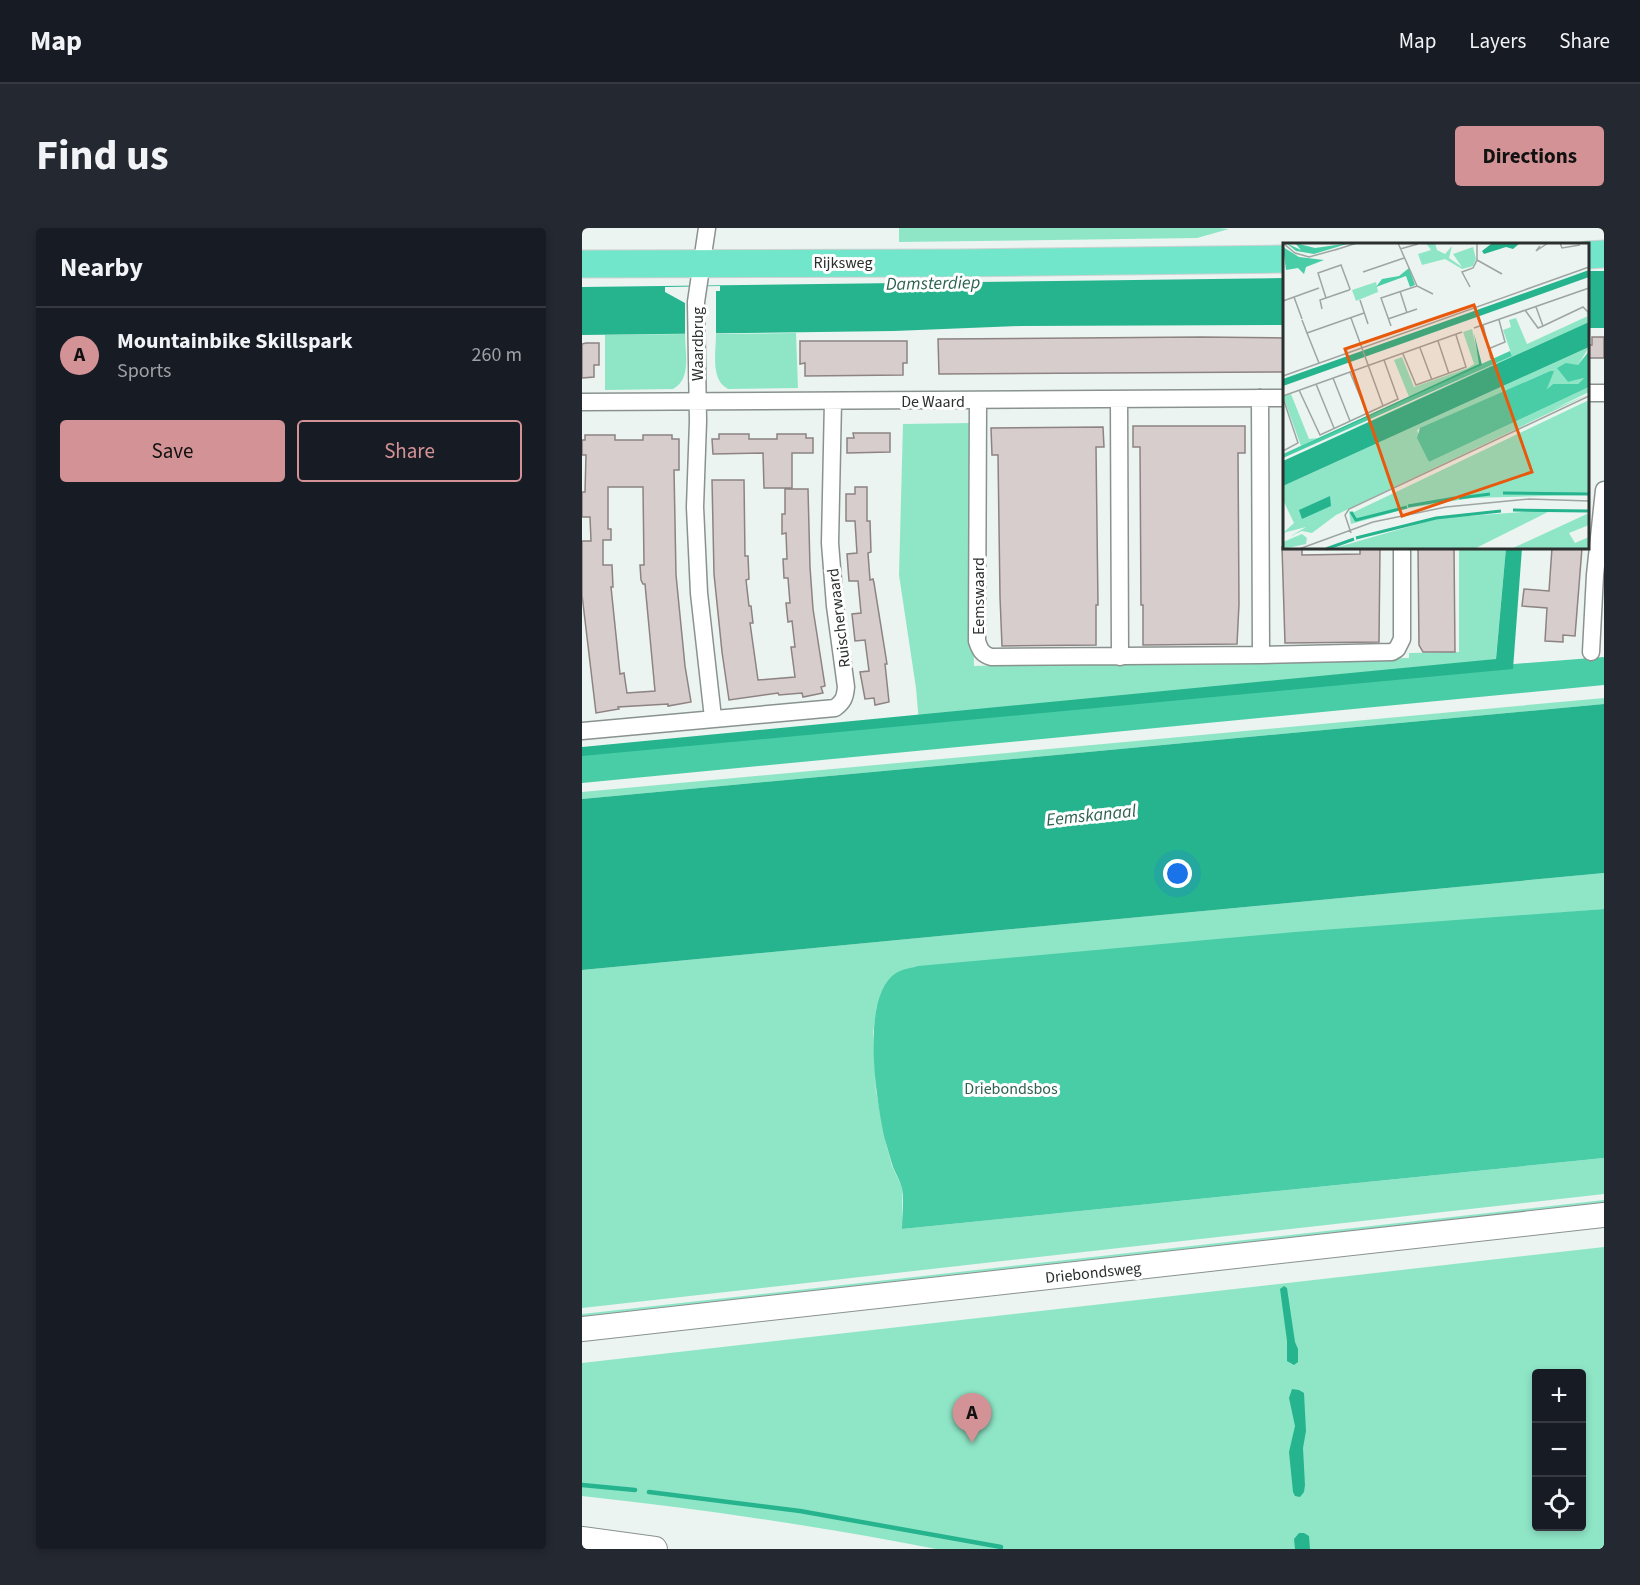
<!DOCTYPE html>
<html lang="en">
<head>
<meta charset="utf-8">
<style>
  :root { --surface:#171b24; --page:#242831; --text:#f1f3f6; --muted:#9ea1a6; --line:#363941; --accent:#d39295 }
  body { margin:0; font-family:"Source Sans 3",sans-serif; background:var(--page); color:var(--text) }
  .controls { position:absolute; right:18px; bottom:18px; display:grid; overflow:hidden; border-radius:6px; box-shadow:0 3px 9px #0003 }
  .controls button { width:54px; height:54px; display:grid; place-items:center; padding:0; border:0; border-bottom:2px solid var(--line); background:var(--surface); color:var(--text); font:30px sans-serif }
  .you { position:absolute; left:596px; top:646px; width:21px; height:21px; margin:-15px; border:4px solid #fff; border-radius:50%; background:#1a73e8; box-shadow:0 0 0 9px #1a73e833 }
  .badge { display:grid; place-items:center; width:39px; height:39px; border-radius:50%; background:var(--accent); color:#111; font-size:20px; font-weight:700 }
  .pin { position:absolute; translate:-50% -50px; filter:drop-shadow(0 2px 3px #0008) }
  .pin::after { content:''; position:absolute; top:32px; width:21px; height:18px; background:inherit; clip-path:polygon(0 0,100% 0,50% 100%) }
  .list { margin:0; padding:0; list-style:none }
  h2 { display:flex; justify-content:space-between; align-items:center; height:78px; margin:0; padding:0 24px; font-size:26px }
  h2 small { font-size:20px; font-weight:400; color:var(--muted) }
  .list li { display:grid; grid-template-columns:39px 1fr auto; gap:18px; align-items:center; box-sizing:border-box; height:96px; padding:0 24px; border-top:2px solid var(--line) }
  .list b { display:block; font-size:22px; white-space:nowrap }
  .list p { margin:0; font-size:20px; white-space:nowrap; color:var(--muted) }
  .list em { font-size:20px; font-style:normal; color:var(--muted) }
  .actions { display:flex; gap:12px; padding:18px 24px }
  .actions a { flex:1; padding:14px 0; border:2px solid var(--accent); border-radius:6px; text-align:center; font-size:21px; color:var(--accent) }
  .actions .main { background:var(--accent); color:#111 }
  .icon { flex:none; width:33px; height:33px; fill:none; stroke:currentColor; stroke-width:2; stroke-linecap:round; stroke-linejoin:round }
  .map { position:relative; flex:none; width:1022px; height:1321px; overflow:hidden; border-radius:6px }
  header { display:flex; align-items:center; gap:36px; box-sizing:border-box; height:84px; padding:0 30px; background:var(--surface); border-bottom:2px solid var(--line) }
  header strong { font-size:28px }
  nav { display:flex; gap:33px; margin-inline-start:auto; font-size:21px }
  .intro { display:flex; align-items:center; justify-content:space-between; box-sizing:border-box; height:144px; padding:0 36px }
  h1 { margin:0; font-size:42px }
  .button { padding:15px 27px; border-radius:6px; background:var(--accent); color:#111; font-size:21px; font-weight:700 }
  main { display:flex; gap:36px; padding:0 36px }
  aside { flex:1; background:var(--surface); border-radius:6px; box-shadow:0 3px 9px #0003 }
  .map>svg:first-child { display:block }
  .green { fill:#8fe6c7; fill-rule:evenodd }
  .forest { fill:#49cda6 }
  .water { fill:#26b48e }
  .pier { fill:#ebf4f0 }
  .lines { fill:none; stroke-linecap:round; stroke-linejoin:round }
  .stream { stroke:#26b48e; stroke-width:4.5 }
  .building { fill:#d6cdcc; stroke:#8c8382; stroke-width:1.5; fill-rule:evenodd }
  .street-casing { stroke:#8a928f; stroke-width:19 }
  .secondary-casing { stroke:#8a928f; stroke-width:26 }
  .primary-casing { stroke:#d0d1d1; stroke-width:29 }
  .street { stroke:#fff; stroke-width:16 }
  .secondary { stroke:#fff; stroke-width:24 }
  .primary { stroke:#71e6ca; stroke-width:27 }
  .labels { text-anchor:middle; stroke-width:6; stroke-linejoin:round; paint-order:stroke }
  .street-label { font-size:16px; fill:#2b2f2d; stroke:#fff }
  .park-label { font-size:16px; fill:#2d6250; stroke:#fff }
  .water-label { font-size:18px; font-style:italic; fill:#2d6250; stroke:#fff }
  .inset-river { fill:none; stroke:#26b48e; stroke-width:3 }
  .inset-road { fill:none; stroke:#9ea5a2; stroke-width:1.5 }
  .view { fill:#e8590c; fill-opacity:0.15; stroke:#e8590c; stroke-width:3 }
  .inset-edge { fill:none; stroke:#2b2f2d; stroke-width:3 }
</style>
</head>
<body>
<header>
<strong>Map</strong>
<nav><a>Map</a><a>Layers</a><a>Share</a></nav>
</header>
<div class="intro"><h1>Find us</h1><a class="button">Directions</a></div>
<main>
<aside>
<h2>Nearby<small></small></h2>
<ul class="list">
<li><span class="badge">A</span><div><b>Mountainbike Skillspark</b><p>Sports</p></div><em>260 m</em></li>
</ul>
<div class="actions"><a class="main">Save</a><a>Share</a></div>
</aside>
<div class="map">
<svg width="1022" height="1321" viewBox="0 0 1022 1321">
  <rect width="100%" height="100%" fill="#ebf4f0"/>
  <!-- green -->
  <path class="green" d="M317,0h321l9,1 -32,9 -298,4z
    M214,105l2,55 -70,1c-18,-9 -12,-37 -12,-55z
    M103,106c0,18 7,45 -12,55l-68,1v-55z
    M388,195l4,243 164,-5 271,-3v-5l50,-1v-104h47l-11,120 -576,55 -3,-35 -17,-113 4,-151z
    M1022,470v6l-1022,95v-7z
    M1022,645v36l-71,6 -656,91 -4,27 3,58 9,48 7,27 10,21v42l702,-71v36l-1022,114v-338z
    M1022,972v6l-1022,116v-8z
    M1022,1019v302h-668c-117,-23 -235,-40 -354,-53v-133zM954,1146h45v152h-45z"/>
  <!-- forest -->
  <path class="forest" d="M1022,429v28l-1022,98v-29l923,-87 9,-3z
    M1022,681v249l-702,71c0,-13 2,-28 0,-41 -2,-7 -6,-14 -9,-21 -3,-9 -5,-18 -8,-27 -8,-36 -26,-143 11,-167 6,-4 16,-5 22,-7l377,-34z"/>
  <!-- water -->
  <path class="water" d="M1006,43h16v57h-16z
    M702,50v47l-264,1 -126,5 -312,4v-48z
    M924,320h16l-9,121 -931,87v-9l914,-88z
    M1022,476v169l-1022,97v-171z
    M702,1058l3,2 8,54 3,7v13l-4,3 -7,-4v-20l-7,-52z
    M710,1161l7,1 5,3 2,38 -3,17 2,37 -1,7 -4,5 -5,-1 -2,-4 -4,-40 6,-26 -6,-28z
    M717,1305h5l5,3 1,13h-15l-1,-10z"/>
  <!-- pier -->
  <path class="pier" d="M138,58v5h-4v43h-31v-31l-20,-11v-5z"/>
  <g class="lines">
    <!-- stream -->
    <path class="stream" d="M0,1257l53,5
      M67,1264l151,19 201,36"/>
  </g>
  <!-- building -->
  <path class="building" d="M619,109l83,1v34l-345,2 -1,-35z
    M1010,109h12v21h-17v-13h5z
    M218,113h107v22h-4v12l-98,1v-13l-5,1z
    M4,115h13v22h-5v12l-12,1v-34z
    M551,198h112v27h-7l1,151 -2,40 -94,1v-40h-2l-1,-158h-7z
    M521,199l1,20h-8l2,158h-2v40l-94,1 -2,-49 -2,-142h-6l-1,-27z
    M271,205h37v19l-43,1v-15h7z
    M137,206h30v5h28v-5h29v4h7v15h-21v35h-28l-1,-35 -50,1 -1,-15h7z
    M3,207h30v5h28v-5h29v4h7v31h-5l2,105 9,91 6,36 -23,4v-2l-50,3 1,2 -23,4 -14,-118v-54h9l-1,-24h-8v-25h3l1,-37h-4v-15h3zM26,259h35l1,78h-4l1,15 2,4h2l10,107 -28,2 -3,-20 -4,1 -9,-87h2l-1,-22h-9v-25h8v-11h-3z
    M130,252h32l1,76h3l1,23 -3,1 3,26h2l2,17h-3l8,57 37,-3 -4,-30h4l-3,-26 -4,1 -1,-9 -1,-10h4l-2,-25h-4l-1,-19h4l-1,-26 -4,1v-20h3v-25h23l2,78 3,42 12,77 -4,1 2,6 -20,4 -1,-4 -23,2 -1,-2 -49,7 -7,-48 -8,-78z
    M273,259h12v34h3l1,31 -3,1 2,27 3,-1 1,4 13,81h-2l4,38 -14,3 -1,-7 -9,1 -5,-27 9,-1 -4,-31 -10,1 -3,-27 9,-1 -3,-32h-9l-2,-27 10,-1 -2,-32h-9v-27h9z
    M700,319l20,1v7l58,-1v-6h20l-1,94 -94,1z
    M836,320h36l1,104h-32l-4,-7z
    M970,320h30l-7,88 -12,-1v7l-18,-1 2,-33 -25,-2 2,-17 25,2z"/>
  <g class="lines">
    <defs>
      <path id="street" d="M125,0l-11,74 2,119 -3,86 4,86 14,125
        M1005,165h17
        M678,170l1,257
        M537,171l1,258
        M396,173l-1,240c3,9 5,13 14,16l270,-2 131,-3 5,-3 5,-10v-91
        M0,174l702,-4
        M1009,424l4,-77 9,-85
        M0,503l253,-23c8,-6 10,-10 11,-21l-11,-81 -5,-63 3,-142"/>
      <path id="secondary" d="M0,1101l1022,-114
        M0,1311l73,10"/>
      <path id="primary" d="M1005,27l17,-1
        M0,36l375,-1 327,-4"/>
    </defs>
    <!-- street casing -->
    <use href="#street" class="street-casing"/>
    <!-- secondary casing -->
    <use href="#secondary" class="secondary-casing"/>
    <!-- primary casing -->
    <use href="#primary" class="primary-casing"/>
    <!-- street -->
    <use href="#street" class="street"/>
    <!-- secondary -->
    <use href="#secondary" class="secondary"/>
    <!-- primary -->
    <use href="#primary" class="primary"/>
  </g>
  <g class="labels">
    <!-- street labels -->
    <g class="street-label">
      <text x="261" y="40">Rijksweg</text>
      <text transform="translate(115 116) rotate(-90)" y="6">Waardbrug</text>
      <text x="351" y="179">De Waard</text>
      <text transform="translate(396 368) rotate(-90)" y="6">Eemswaard</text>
      <text transform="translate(256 390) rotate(-97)" y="6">Ruischerwaard</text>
      <text transform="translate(511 1044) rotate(-6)" y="6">Driebondsweg</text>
    </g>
    <!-- park labels -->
    <g class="park-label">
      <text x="429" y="866">Driebondsbos</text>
    </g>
    <!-- water labels -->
    <g class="water-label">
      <text transform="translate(351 55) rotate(-1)" y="6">Damsterdiep</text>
      <text transform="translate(509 587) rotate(-6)" y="6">Eemskanaal</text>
    </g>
  </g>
  <!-- overview -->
  <g transform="translate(701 15)">
    <rect width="306" height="306" fill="#ebf4f0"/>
    <path d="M143,0h9l2,7 8,4 7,-8 -3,12 13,9 -9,-13 20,-7 3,12 -3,7 -11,3 -17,-10 -23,6 -4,-11 13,-4zM93,39l2,10 -22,9 -4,-11zM303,70l3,1v8l-306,139 229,-105 -9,-26 8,-3 -2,-7 7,-2 11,26 61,-28zM189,86l8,36 -71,32 -15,-37 8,-3 12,30 54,-19 6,-4 -11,-32zM306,104l-11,18 -18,6 8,11 16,-4 -6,6h-25l-6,5 5,-14 -2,-4 -133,59 12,32 160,-75v5l-35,17 35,-15 -253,121 -24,18 -10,-2 -11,5 15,-9 -23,6 11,-10 -11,-23v-14zM8,151l18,45 9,-1 -17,8 -18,-50zM306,157v92l-4,3 -113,3 -63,10 -58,16 -2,-13 5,1zM269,267l-78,39h-143l108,-31zM306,270v12l-20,8 6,10 14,-6v12h-78zM19,291l5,4 -1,6 -23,5v-7z" fill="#8fe6c7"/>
    <path d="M3,0l15,7 -6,-7 20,5 35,-5 -36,11 -18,-3zM0,4l16,10 25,3 -18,7 -2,7 -6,-6 -12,2zM126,25l6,17 -5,2 -4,-11 -30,11 6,-8 17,-3zM227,108l2,5 -229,102v-4zM306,108v36l-160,75 -12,-24 3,-10 130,-57h4l-7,18 6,-5h25l6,-6 -16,4 -11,-14 9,-5 12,2z" fill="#49cda6"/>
    <path d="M237,0l-7,6 -7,-2 -22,7 -2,-3 9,-7zM306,27v7l-306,109v-7zM306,79v25l-306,139v-25zM191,90l8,32 -199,90 196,-91zM47,253l1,10 -29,13 -3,-9z" fill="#26b48e"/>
    <path class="inset-river" d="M220,250l86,1M176,255l31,-4M125,263l47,-8M230,267l76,1M68,269l5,8 51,-13M73,295l80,-20 65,-7M43,306l28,-10"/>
    <path class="inset-road" d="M0,0l12,10 14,4 29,-8M115,0l19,43 16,8M277,0l2,5 18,-3M257,3l-4,5 12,-8M117,6l18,-5M52,7l22,-7M194,17l25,14M80,29l41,-14M187,44l-8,-15 11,-4 4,-8v-17M117,48l7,22M11,54l8,22M77,57l8,24M0,58l36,-13M39,66l-2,-9 29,-10 1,-1 -9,-24 -23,8 8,25M242,67l13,18 5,-2 -7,-19M68,75l32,88M105,76l29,-10M19,77l5,13 57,-20M200,82l8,34M108,83l-10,-28 36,-12M260,83l40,-19 6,6M191,85l115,-40M24,90l12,30M155,98l11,33M137,105l12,32M205,106l17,-7 -6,-22M120,111l13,31 50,-18 -10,-32M67,129l17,41M0,133l306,-109M50,135l17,43M33,141l18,44M16,147l21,45 78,-36 -14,-39M0,153l179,-64M0,155l15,45 -15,8M68,290l-6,-18 4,-6 240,-113M16,306l74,-27 73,-15 83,-8 60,2"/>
    <path class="view" d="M191,62l58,167 -130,44 -57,-167z"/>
    <rect width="306" height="306" class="inset-edge"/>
  </g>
</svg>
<div class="controls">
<button>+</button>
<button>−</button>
<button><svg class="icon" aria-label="locate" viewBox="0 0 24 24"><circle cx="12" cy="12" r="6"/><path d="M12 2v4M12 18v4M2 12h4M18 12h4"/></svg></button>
</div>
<div class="you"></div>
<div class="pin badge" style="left:390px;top:1215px">A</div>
</div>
</main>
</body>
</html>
